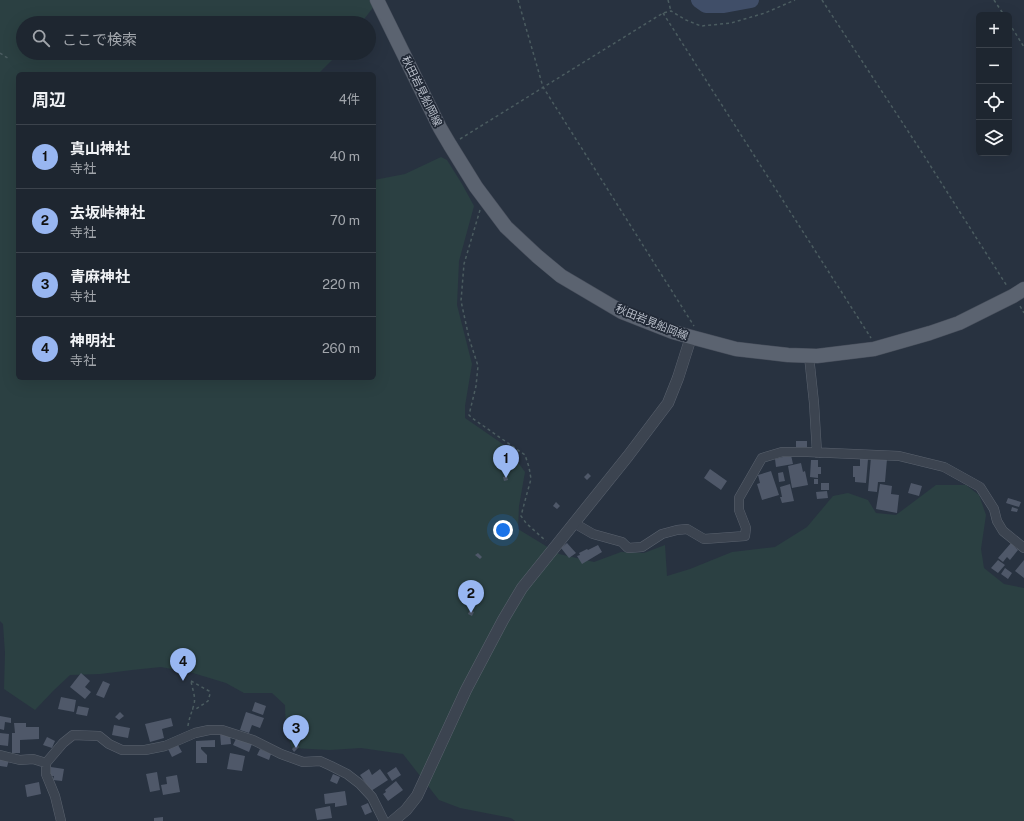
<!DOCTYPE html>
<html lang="ja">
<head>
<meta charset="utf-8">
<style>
  :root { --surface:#1e2630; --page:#2b323c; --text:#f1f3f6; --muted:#a1a5ab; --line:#3c434c; --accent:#98b6f1 }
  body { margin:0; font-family:"Public Sans","Noto Sans JP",sans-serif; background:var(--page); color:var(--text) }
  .controls { position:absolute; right:12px; top:12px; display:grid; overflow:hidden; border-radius:6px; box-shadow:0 4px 16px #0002 }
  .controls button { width:36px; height:36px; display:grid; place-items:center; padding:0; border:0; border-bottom:1px solid var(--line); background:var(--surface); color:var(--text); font:20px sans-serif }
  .you { position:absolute; left:503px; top:530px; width:14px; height:14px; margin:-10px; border:3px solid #fff; border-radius:50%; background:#1a73e8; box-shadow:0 0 0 6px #1a73e833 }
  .badge { display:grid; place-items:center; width:26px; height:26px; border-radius:50%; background:var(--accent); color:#111; font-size:13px; font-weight:700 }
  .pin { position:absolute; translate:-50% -33px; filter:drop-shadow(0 1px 2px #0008) }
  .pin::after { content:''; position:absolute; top:21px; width:14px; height:12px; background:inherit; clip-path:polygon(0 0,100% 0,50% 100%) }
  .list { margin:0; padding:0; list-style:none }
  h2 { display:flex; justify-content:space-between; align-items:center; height:52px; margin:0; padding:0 16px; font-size:17px }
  h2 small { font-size:13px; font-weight:400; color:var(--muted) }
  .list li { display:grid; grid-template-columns:26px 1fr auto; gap:12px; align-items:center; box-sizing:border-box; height:64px; padding:0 16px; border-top:1px solid var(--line) }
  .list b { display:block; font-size:15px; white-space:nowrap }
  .list p { margin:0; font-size:13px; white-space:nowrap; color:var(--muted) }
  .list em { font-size:13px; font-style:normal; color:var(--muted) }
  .icon { flex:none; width:22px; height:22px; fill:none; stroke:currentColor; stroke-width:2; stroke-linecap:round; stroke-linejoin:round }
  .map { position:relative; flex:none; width:1024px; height:821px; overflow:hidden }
  .search { position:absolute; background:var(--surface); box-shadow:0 4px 16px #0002; left:16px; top:16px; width:360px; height:44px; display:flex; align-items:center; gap:10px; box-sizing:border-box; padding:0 14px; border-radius:22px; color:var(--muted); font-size:15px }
  .panel { position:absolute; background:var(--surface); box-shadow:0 4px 16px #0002; left:16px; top:72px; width:360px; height:308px; border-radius:6px }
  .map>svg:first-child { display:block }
  .green { fill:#2b4042 }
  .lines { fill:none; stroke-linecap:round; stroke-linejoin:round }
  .river { stroke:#404e68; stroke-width:16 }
  .building { fill:#4f5869 }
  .minor-casing { stroke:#5a626e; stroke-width:10 }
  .tertiary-casing { stroke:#5a626e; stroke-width:12 }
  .primary-casing { stroke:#464d5a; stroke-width:15 }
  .path { stroke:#4b5c60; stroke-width:1.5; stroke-dasharray:3 3; stroke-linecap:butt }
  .minor { stroke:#3c4450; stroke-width:9 }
  .tertiary { stroke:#3c4450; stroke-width:11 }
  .primary { stroke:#5b6370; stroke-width:14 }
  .labels { text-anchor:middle; stroke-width:3.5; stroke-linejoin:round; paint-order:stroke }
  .street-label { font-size:11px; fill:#b9bfca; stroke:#212936 }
</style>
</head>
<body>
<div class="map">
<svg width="1024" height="821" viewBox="0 0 1024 821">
  <rect width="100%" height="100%" fill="#283240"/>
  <!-- green -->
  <path class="green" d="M0,0h379l-18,23h-338v30h316l-21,21h-300v304h356v-198l31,-6 36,-17 6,3 15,24 12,22 -15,55 -2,44 15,59 -7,42v12l42,29 18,25 -6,34 -1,23 41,25 35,8 27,-10 23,1 21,-8 2,31 23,-7 42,-17 43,-5 32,-20 26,-31 15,-3 20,7 8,13 20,2 40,-30h30l13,10 7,20 -5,34 3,19 20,16 20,4v233h-509l-4,-3 -51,-10 -21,-8 -36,-46 -42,-6 -31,2 -38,-2 -6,-18 -1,-25 -13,-12h-28l-18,-10 -33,-10 -32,-6 -29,3 -32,4 -30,1 -17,16 -18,19 -31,-21 1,-36 -2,-29 -3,-3z"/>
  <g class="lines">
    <!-- river -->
    <path class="river" d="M699,0l7,5h18l27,-5"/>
  </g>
  <!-- building -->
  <path class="building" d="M796,441h11v6h-11z
    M791,455l2,9 -17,3 -1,-8z
    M871,457l16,2 -2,23h-7l-1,10 -9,-1z
    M860,459h8l-2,24 -11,-1v-5h-2v-11h7z
    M811,460h7v7h3v7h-3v4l-8,-1z
    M801,463l2,9 2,-1 3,14 -16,3 -4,-22z
    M710,469l17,12 -6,9 -17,-12z
    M771,471l8,24 -17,5 -5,-16 3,-1 -2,-8z
    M783,472l2,9 -6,1 -1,-9z
    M588,473l3,3 -4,4 -3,-3z
    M507,476l1,4 -4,1 -1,-4z
    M814,479h4v5h-4z
    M821,483h8v7h-8z
    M911,483l11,3 -3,10 -11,-3z
    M790,484l4,17 -12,2 -2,-6h2l-2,-10z
    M880,484l12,2 -1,8 8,1 -2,18 -21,-4z
    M827,491l1,7 -11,1 -1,-7z
    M1008,498l13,4 -2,5 -13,-4z
    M556,502l4,4 -3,3 -4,-3z
    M1012,507l6,2 -1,3 -6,-1z
    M567,543l9,10 -7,5 -8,-10z
    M1011,543l7,7 -8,10 -3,-3 -4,5 -5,-4z
    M598,545l4,7 -20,12 -5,-8 3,-1 -1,-2 8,-4 1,1z
    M478,553l4,4 -2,2 -5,-4z
    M998,560l7,5 -7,8 -7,-5z
    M1024,560v18l-9,-7z
    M1005,568l7,5 -4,6 -7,-5z
    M470,610l4,2 -2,4 -4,-2z
    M81,673l9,8 -5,6 6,5 -6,7 -15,-12z
    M103,681l7,3 -6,14 -8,-3z
    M61,697l15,3 -2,12 -16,-3z
    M255,702l11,4 -3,9 -11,-4z
    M78,706l11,2 -2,8 -11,-2z
    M120,712l4,4 -5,4 -4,-3z
    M246,712l18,6 -4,10 -8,-3 -3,8 -9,-3z
    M0,716l11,2v5l-6,-1 -1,8 -4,-1z
    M171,718l2,8 -11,3 2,9 -14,4 -5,-18z
    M14,723h12v4h13v12l-19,1v13h-8v-20h3z
    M114,725l16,3 -2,10 -16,-3z
    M0,733l9,1 -1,12 -8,-1z
    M220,733l10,1 1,10 -10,1z
    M47,737l8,4 -3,7 -9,-3z
    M237,737l15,7 -3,8 -16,-7z
    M215,740v7h-14v2l6,6v8h-11v-22z
    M297,744l2,3 -5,5 -2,-3z
    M178,745l4,7 -10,5 -4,-8z
    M260,749l11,5 -2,6 -12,-5z
    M230,753l15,3 -3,15 -15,-2z
    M0,758l9,2 -2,7 -7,-1z
    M51,767l13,2 -2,12 -9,-1 1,-4h-4z
    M396,767l5,8 -9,6 -5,-8z
    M369,769l3,6 8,-6 8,11 -17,11 -11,-16z
    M157,772l3,18 -10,2 -4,-18z
    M333,774l7,3 -3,7 -7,-3z
    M177,775l3,17 -17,3 -2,-10 6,-1 -1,-7z
    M396,781l7,9 -15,11 -5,-7 3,-2 -1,-2z
    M39,782l2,12 -14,3 -2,-12z
    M345,791l2,14 -12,2v-4l-10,1 -1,-10z
    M368,803l4,9 -7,3 -4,-9z
    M330,806l2,12 -15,2 -2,-11z
    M163,817v4h-9v-3z"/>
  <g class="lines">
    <defs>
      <path id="minor" d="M809,356l5,47 3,50
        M574,523l19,11 29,8 6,6 14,-1 20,-13 15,-4 10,-1 17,10 41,-3 1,-8 -7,-18v-12l23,-40 20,-6h26l91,4 45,11 36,20 14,22 3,12 6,10 21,17
        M0,755l20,5 13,-1 13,4
        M61,821l-6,-25 -9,-22v-11l17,-20 10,-8 26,1 10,8 13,6h23l20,-4 30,-13 14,-3h13l31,10 28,14 22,8 17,-1 11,5 16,8 13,10 12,13 12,24"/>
      <path id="tertiary" d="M393,821l13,-11 11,-14 49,-106 37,-70 19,-32 106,-132 40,-53 10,-25 13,-41"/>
      <path id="primary" d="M377,0l63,128 10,17 26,42 30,40 31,29 24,20 61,36 51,20 18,5 45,12 52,6 29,1 57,-7 56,-16 29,-10 54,-27 11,-7"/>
    </defs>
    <!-- minor casing -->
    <use href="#minor" class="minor-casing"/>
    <!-- tertiary casing -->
    <use href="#tertiary" class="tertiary-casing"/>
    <!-- primary casing -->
    <use href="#primary" class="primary-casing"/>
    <!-- path -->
    <path class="path" d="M518,0l25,87 151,239
      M668,0l3,11
      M822,0l99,151 86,135
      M994,0l10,15
      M663,13l208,325
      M1009,23l15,24
      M0,53l9,6
      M460,139l203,-126 8,-2 15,9 15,6 30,-3 34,-10 30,-13
      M480,210l-16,54 -3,37 8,37 9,28 -2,20 -7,29 3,3 53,37 4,12 2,12 -5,18 -5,19 5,7 20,18
      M1020,306l4,7
      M191,681l18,10 1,3 -2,7 -12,8h-4
      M188,726c1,-8 4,-14 6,-22 2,-7 -2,-16 -3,-23"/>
    <!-- minor -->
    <use href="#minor" class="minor"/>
    <!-- tertiary -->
    <use href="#tertiary" class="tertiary"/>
    <!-- primary -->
    <use href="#primary" class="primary"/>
  </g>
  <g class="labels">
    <!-- street labels -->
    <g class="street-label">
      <text transform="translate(422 91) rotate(64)" y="4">秋田岩見船岡線</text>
      <text transform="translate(652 322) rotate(22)" y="4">秋田岩見船岡線</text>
    </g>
  </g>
</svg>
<div class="controls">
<button>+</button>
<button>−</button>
<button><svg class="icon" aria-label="locate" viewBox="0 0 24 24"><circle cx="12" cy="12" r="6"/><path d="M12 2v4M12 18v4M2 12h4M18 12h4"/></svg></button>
<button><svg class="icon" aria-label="layers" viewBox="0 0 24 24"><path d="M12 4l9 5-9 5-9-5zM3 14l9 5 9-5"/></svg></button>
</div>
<div class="you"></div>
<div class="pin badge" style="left:506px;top:478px">1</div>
<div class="pin badge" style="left:471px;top:613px">2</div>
<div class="pin badge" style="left:296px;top:748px">3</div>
<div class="pin badge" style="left:183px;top:681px">4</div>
<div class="search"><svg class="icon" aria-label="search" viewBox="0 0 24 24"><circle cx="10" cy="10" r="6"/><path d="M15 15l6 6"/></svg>ここで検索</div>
<section class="panel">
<h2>周辺<small>4件</small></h2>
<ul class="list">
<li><span class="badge">1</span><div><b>真山神社</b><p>寺社</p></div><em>40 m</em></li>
<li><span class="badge">2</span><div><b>去坂峠神社</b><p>寺社</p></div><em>70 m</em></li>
<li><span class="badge">3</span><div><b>青麻神社</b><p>寺社</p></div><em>220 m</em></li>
<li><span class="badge">4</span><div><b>神明社</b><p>寺社</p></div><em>260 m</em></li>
</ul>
</section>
</div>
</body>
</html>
